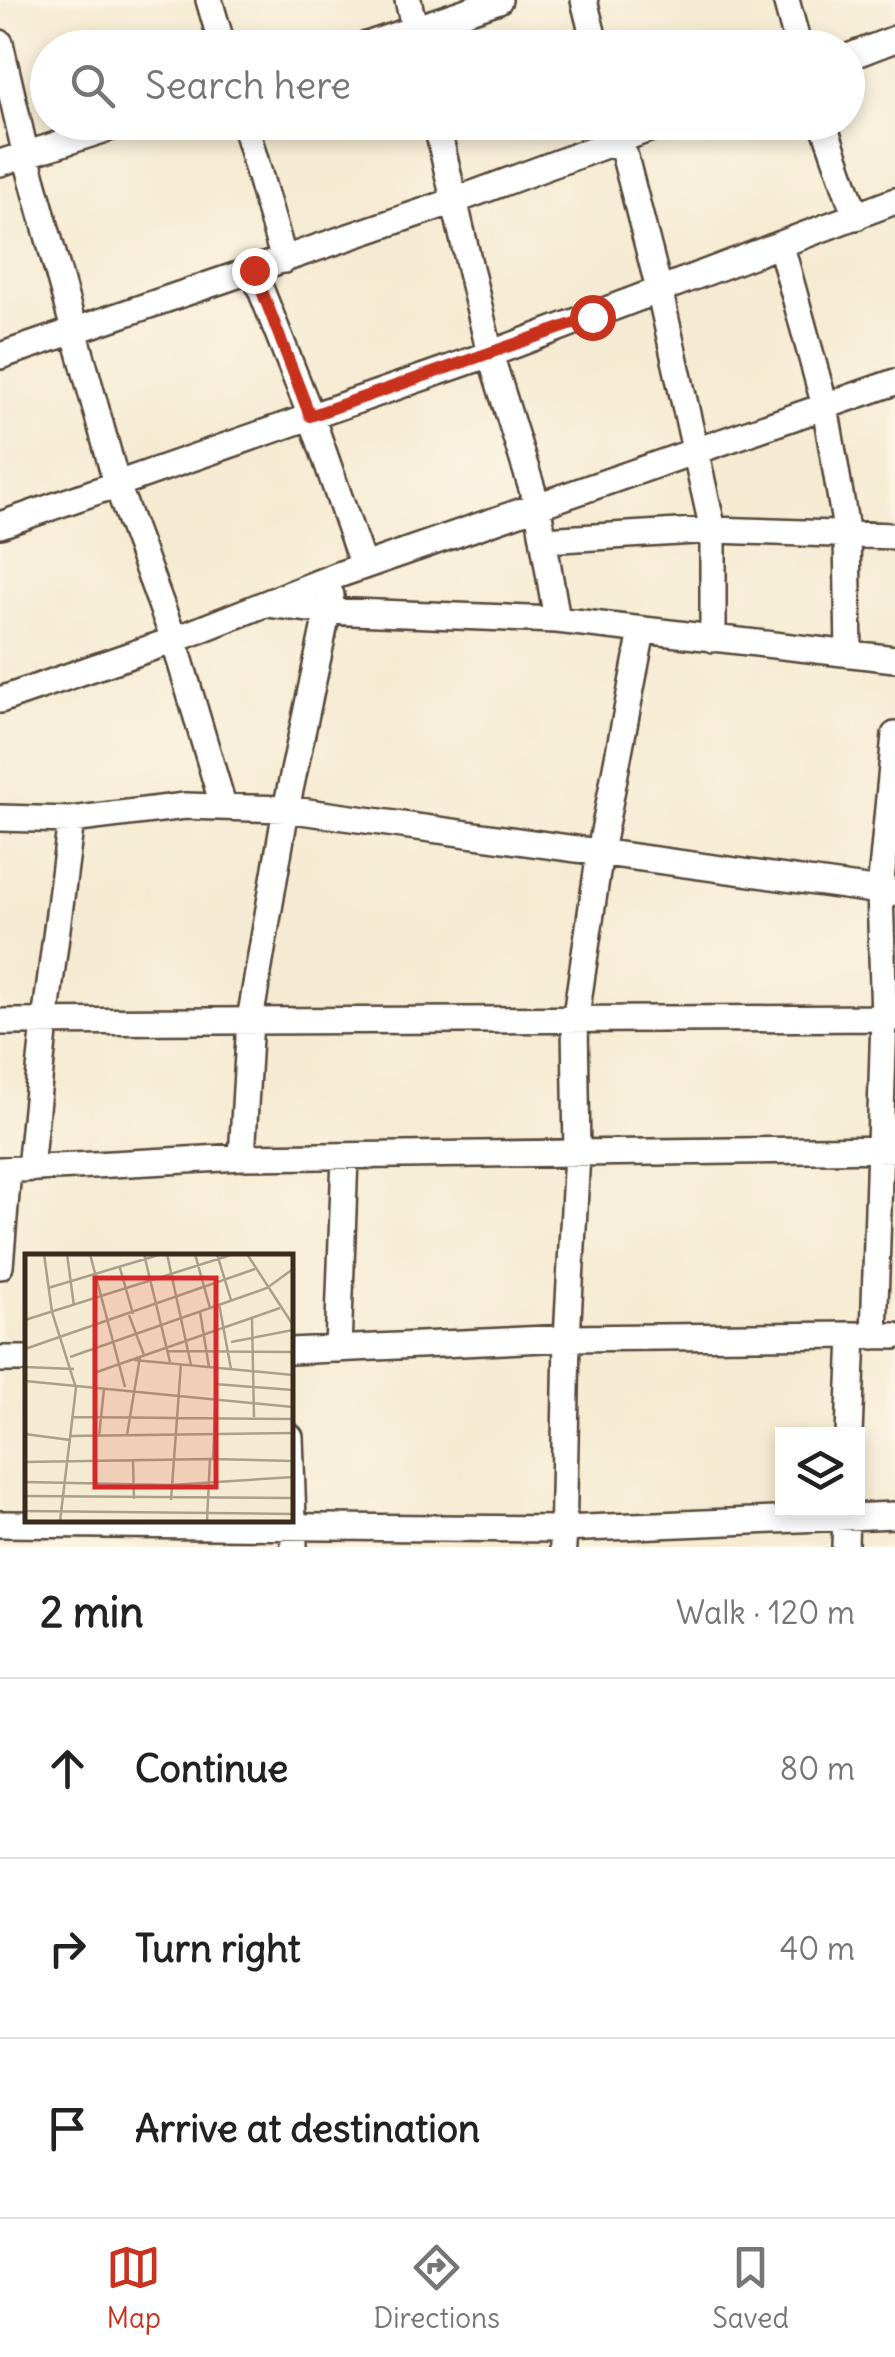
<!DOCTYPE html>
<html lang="en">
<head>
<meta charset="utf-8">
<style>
  :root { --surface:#fff; --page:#f6f6f6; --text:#222; --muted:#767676; --line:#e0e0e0; --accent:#c8321e }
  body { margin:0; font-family:Delius,sans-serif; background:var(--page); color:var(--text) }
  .controls { position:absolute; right:30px; bottom:30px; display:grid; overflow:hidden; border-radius:0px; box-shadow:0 5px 15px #0003 }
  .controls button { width:90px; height:90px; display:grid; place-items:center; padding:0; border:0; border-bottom:2px solid var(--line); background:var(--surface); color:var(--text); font:50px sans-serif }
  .stop { position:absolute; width:30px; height:30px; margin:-22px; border:8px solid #c8321e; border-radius:50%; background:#fff }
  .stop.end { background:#c8321e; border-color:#fff; box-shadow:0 2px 10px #0008 }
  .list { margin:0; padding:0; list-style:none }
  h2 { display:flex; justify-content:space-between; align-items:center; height:130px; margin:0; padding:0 40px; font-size:42px }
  h2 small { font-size:32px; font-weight:400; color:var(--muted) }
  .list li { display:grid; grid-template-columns:65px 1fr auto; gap:30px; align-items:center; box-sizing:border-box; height:180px; padding:0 40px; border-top:2px solid var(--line) }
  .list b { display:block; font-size:38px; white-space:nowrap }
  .list em { font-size:32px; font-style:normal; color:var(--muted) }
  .icon { flex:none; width:55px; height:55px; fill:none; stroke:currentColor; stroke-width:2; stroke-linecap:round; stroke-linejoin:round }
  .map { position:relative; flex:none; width:895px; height:1547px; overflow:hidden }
  .search { position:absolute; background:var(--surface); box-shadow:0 5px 15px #0003; left:30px; right:30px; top:30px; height:110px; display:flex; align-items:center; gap:25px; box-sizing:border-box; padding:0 35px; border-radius:55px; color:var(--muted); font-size:38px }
  .sheet { height:670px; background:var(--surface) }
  nav { display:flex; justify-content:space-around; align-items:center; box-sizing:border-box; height:140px; border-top:2px solid var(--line); background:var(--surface); font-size:28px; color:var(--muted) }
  nav a { display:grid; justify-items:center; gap:5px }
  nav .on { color:var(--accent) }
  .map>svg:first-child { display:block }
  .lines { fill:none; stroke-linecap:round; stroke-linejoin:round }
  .street-casing { stroke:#574739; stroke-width:30 }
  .street { stroke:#fff; stroke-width:25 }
  .route { stroke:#c8321e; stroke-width:12 }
  .inset-road { fill:none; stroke:#ab9e8a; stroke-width:2.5 }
  .view { fill:#d62828; fill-opacity:0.15; stroke:#d62828; stroke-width:5 }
  .inset-edge { fill:none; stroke:#3b2a1e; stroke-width:5 }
</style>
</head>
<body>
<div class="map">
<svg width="895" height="1547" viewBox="0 0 895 1547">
  <rect width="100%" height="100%" fill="#fcf5e5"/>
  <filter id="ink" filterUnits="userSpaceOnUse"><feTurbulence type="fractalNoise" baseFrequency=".01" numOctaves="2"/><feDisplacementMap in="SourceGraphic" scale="20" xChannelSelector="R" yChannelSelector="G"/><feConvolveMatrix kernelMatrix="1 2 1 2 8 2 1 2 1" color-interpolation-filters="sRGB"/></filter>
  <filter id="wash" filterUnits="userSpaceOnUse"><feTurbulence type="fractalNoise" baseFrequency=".0048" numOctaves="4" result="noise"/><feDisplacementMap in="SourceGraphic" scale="40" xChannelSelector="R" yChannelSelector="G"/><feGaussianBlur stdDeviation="2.25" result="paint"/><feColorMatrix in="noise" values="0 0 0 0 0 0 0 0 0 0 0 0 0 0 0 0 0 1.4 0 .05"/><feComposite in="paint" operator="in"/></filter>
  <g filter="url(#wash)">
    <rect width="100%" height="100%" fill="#f5ebd2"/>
  </g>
  <g filter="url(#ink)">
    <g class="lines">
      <defs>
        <path id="street" d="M209,0l14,48
          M408,0l11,48
          M584,0l12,48
          M786,0l13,48
          M0,43l26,113 91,329 57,155 49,165
          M358,48l141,-48
          M848,57l47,-18
          M244,122l40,138
          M436,122l54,232 48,154 19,112
          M616,122l44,171 53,237v109
          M823,122l33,95
          M0,163l128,-41
          M781,246l44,160 22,129 2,119
          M253,270l58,146 52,150
          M0,356l454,-155 214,-79
          M0,525l490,-171 405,-153
          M544,540l169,-10 182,6
          M268,604l59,7 230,9 338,39
          M0,700l174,-60 161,-64 560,-194
          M0,818l71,2 114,-14 101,3 609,84
          M0,1022l895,-4
          M242,1157l8,-137 36,-211 45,-214
          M30,1168l15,-146 26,-202
          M0,1170l242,-13 653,-8
          M0,1266l8,-96
          M874,1336l10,-318 -4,-126 15,-157
          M338,1349l7,-193
          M290,1351l277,-13 286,-3
          M0,1359h28
          M849,1434l4,-99 42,1
          M290,1437l4,110
          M0,1524l562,5 333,-14
          M563,1547l4,-209 10,-184 -2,-132 25,-170 42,-221
          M845,1547l1,-37"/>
      </defs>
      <!-- street casing -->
      <use href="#street" class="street-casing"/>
      <!-- street -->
      <use href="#street" class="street"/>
    </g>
  </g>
  <g class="lines" filter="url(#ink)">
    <!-- route -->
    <path class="route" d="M254,270l56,146 282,-99"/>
  </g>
  <!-- overview -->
  <g transform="translate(25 1254)">
    <rect width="268" height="268" fill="#f5ebd2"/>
    <path class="inset-road" d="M19,0l8,58 24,76 -16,133M42,0l7,52M65,0l35,133M119,0l26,108M142,0l24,111M170,0l15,54M192,0l14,46M222,0l46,71M95,14l13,46M23,34l114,-34M194,50l12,65M175,58l9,55M104,61l15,40M227,65l2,98M0,66l209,-66M206,88l62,-12M0,95l230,-80M143,97l125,1M0,100l1,-34M45,103l197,-69 26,-19M109,106l159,15M0,113l49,2M69,119l186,-65M0,127l268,26M190,130l78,6M69,135v-39M48,163l220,2M0,180l45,6M102,181l13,-78M45,182l223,-3M74,182l5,-47M188,205l4,-91M108,207l1,38M0,208l185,-3M0,228l146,3 122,-8M0,242l268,2M146,246l10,-136M0,257l268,3M182,267l3,-62 83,2"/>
    <path class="view" d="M70,24h121v209h-121z"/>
    <rect width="268" height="268" class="inset-edge"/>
  </g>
</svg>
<div class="controls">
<button><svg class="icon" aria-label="layers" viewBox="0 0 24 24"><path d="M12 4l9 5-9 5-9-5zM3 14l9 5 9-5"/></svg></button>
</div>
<div class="stop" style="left:592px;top:317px"></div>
<div class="stop end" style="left:254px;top:270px"></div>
<div class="search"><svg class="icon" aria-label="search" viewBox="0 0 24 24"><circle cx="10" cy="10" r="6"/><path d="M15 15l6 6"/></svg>Search here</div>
</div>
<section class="sheet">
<h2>2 min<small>Walk · 120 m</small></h2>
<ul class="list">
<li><svg class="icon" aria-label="ahead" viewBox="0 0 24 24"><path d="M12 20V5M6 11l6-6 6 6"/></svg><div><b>Continue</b></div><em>80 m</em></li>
<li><svg class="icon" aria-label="right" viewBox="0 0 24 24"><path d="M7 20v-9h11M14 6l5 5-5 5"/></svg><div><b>Turn right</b></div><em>40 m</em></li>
<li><svg class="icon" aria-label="arrive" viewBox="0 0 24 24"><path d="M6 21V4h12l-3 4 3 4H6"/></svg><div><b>Arrive at destination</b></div></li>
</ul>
</section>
<nav>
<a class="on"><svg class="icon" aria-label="map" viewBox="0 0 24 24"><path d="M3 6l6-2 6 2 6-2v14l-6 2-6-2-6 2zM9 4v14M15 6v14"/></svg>Map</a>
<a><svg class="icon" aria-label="directions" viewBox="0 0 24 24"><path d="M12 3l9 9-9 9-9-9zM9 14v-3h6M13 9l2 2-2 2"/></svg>Directions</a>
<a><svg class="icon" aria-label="saved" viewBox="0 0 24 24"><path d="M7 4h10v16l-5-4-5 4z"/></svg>Saved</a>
</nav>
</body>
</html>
